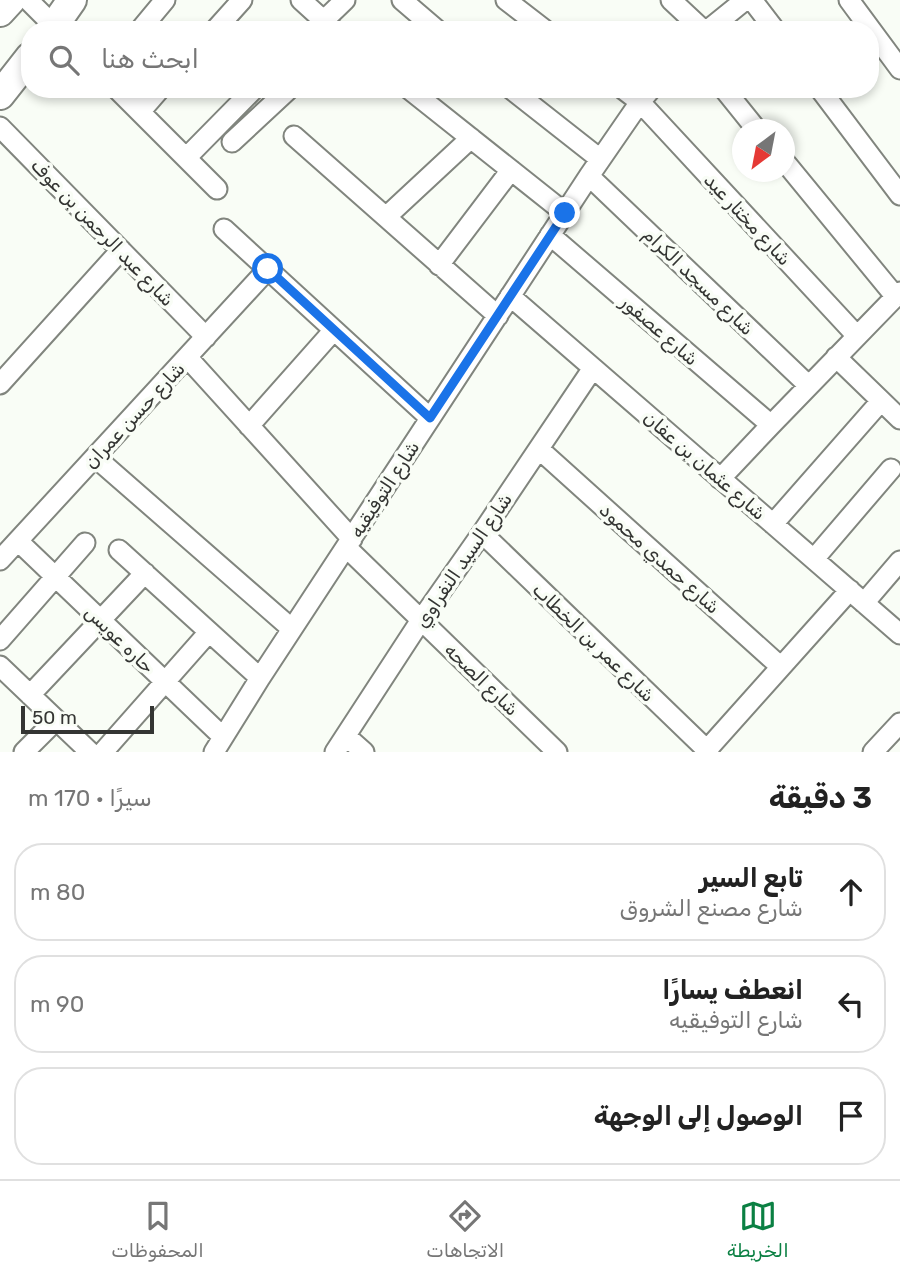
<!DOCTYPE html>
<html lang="ar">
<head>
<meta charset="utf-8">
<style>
  :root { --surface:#fff; --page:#f2f2f2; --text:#222; --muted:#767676; --line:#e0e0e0; --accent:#0b8043 }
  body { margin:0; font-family:Rubik,Vazirmatn,sans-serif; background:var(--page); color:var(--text); direction:rtl }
  .compass { position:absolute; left:732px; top:119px; width:63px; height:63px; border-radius:50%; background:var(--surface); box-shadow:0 4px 10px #0003; rotate:212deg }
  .scale { position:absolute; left:21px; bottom:18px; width:133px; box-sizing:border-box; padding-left:7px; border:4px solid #343533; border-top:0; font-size:19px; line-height:24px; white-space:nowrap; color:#343533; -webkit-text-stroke:5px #f9fdf6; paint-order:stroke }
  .stop { position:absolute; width:21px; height:21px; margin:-16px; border:5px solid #1a73e8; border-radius:50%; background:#fff }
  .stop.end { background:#1a73e8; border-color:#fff; box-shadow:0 2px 7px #0008 }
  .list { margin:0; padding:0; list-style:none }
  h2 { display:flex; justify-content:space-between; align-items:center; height:91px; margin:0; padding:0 28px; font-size:30px }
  h2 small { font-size:23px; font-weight:400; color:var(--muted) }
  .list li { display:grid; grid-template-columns:46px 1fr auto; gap:21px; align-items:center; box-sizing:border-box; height:98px; margin:0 14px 14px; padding:0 14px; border:2px solid var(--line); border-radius:28px }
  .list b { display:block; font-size:26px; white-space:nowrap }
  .list p { margin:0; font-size:23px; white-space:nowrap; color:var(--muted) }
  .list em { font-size:23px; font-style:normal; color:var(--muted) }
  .icon { flex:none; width:38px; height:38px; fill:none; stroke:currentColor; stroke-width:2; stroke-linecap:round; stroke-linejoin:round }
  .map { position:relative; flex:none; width:900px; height:752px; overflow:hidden; direction:ltr }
  .search { position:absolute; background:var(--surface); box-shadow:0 4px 10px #0003; left:21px; right:21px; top:21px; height:77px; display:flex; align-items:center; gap:18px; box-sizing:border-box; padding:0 24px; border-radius:28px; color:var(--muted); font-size:26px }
  .sheet { height:427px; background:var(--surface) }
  nav { display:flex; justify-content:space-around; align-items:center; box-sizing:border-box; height:98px; border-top:2px solid var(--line); background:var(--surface); font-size:19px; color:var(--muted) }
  nav a { display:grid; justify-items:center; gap:4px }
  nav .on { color:var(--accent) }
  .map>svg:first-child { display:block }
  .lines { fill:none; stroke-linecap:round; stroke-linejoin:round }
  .street-casing { stroke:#81857e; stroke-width:23 }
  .secondary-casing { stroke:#81857e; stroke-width:32 }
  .street { stroke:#fff; stroke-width:19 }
  .secondary { stroke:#fff; stroke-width:28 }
  .route { stroke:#1a73e8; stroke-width:9 }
  .labels { text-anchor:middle; stroke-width:7; stroke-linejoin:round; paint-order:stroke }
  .street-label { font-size:19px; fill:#343533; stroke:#f9fdf6 }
</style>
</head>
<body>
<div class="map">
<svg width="900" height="752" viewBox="0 0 900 752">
  <rect width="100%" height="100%" fill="#f9fdf6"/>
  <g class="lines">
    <defs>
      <path id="street" d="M28,0l30,30
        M301,0l33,30
        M402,0l35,30
        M506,0l39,30
        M671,0l32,30
        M752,0l23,30
        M849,0l51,69
        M315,29l30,-29
        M140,30l25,-30
        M215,30l27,-30
        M708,30l37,-30
        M117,89l100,100
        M409,89l156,124
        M511,89l89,70
        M623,89l17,13 217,234
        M724,89l33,41
        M820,89l80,106
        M140,112l20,-23
        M0,127l206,210
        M294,136l204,180
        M232,142l57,-53
        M186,158l68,-69
        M785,162l110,134
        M589,176l219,209
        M386,217l85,-79
        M224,229l206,189
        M550,235l221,190
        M439,265l72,-95
        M510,296l390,338
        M187,357l165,182
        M836,357l64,62
        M0,384l121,-134
        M249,426l85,-96
        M539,449l242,218
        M95,457l197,172
        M720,479l51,-54 129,-133
        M773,524l108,-123
        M482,533l227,219
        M18,541l205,196
        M346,547l211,205
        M119,550l141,128
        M814,559l77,-90
        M0,560l268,-291
        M864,603l36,-42
        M0,640l85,-97
        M0,666l90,86
        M30,695l115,-122
        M346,736l18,16
        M24,752l32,-32
        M103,752l106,-120
        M214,752l46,-74 329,-502 51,-74 11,-13
        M335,752l86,-132 61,-87 111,-165
        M705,752l145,-162
        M873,752l27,-29"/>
      <path id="secondary" d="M0,12l11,-12
        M51,30l21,-30
        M0,95l30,-38"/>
    </defs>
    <!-- street casing -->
    <use href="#street" class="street-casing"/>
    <!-- secondary casing -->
    <use href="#secondary" class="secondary-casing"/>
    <!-- street -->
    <use href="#street" class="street"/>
    <!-- secondary -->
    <use href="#secondary" class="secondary"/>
  </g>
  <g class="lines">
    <!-- route -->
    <path class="route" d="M268,269l162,149 135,-205"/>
  </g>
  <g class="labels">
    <!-- street labels -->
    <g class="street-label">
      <text transform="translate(748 219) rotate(47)" y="7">شارع مختار عيد</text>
      <text transform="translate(103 232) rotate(46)" y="7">شارع عبد الرحمن بن عوف</text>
      <text transform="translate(699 281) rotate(44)" y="7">شارع مسجد الكرام</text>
      <text transform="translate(660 330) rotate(41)" y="7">شارع عصفور</text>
      <text transform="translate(134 415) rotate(-47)" y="7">شارع حسن عمران</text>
      <text transform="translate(705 465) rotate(41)" y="7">شارع عثمان بن عفان</text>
      <text transform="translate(384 489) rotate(-57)" y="7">شارع التوفيقيه</text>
      <text transform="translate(660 558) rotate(42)" y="7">شارع حمدي محمود</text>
      <text transform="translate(463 560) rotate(-56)" y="7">شارع السيد النفراوي</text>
      <text transform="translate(120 639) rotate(44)" y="7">حاره عويس</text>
      <text transform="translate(594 642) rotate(44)" y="7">شارع عمر بن الخطاب</text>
      <text transform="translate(482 679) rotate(44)" y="7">شارع الصحه</text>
    </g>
  </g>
</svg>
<svg class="compass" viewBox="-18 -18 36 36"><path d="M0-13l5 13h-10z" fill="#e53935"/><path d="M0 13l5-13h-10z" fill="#767676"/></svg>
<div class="scale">50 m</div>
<div class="stop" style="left:268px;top:269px"></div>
<div class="stop end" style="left:565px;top:213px"></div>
<div class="search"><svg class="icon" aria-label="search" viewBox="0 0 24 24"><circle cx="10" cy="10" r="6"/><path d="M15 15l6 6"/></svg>ابحث هنا</div>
</div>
<section class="sheet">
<h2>3 دقيقة<small>سيرًا · 170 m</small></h2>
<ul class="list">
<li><svg class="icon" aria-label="ahead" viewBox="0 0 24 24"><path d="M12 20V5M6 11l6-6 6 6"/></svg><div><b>تابع السير</b><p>شارع مصنع الشروق</p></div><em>80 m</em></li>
<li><svg class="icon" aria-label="left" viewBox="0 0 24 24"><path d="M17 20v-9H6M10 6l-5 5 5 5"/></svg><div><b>انعطف يسارًا</b><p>شارع التوفيقيه</p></div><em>90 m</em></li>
<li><svg class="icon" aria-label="arrive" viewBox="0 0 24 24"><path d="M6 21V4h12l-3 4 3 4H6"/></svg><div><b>الوصول إلى الوجهة</b></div></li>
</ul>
</section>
<nav>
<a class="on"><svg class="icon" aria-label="map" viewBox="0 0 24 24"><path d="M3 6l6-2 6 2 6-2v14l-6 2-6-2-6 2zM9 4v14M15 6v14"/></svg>الخريطة</a>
<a><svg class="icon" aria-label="directions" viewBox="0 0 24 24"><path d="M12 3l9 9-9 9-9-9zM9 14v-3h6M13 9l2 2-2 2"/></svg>الاتجاهات</a>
<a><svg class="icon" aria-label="saved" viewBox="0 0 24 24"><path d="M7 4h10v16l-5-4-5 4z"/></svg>المحفوظات</a>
</nav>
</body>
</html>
